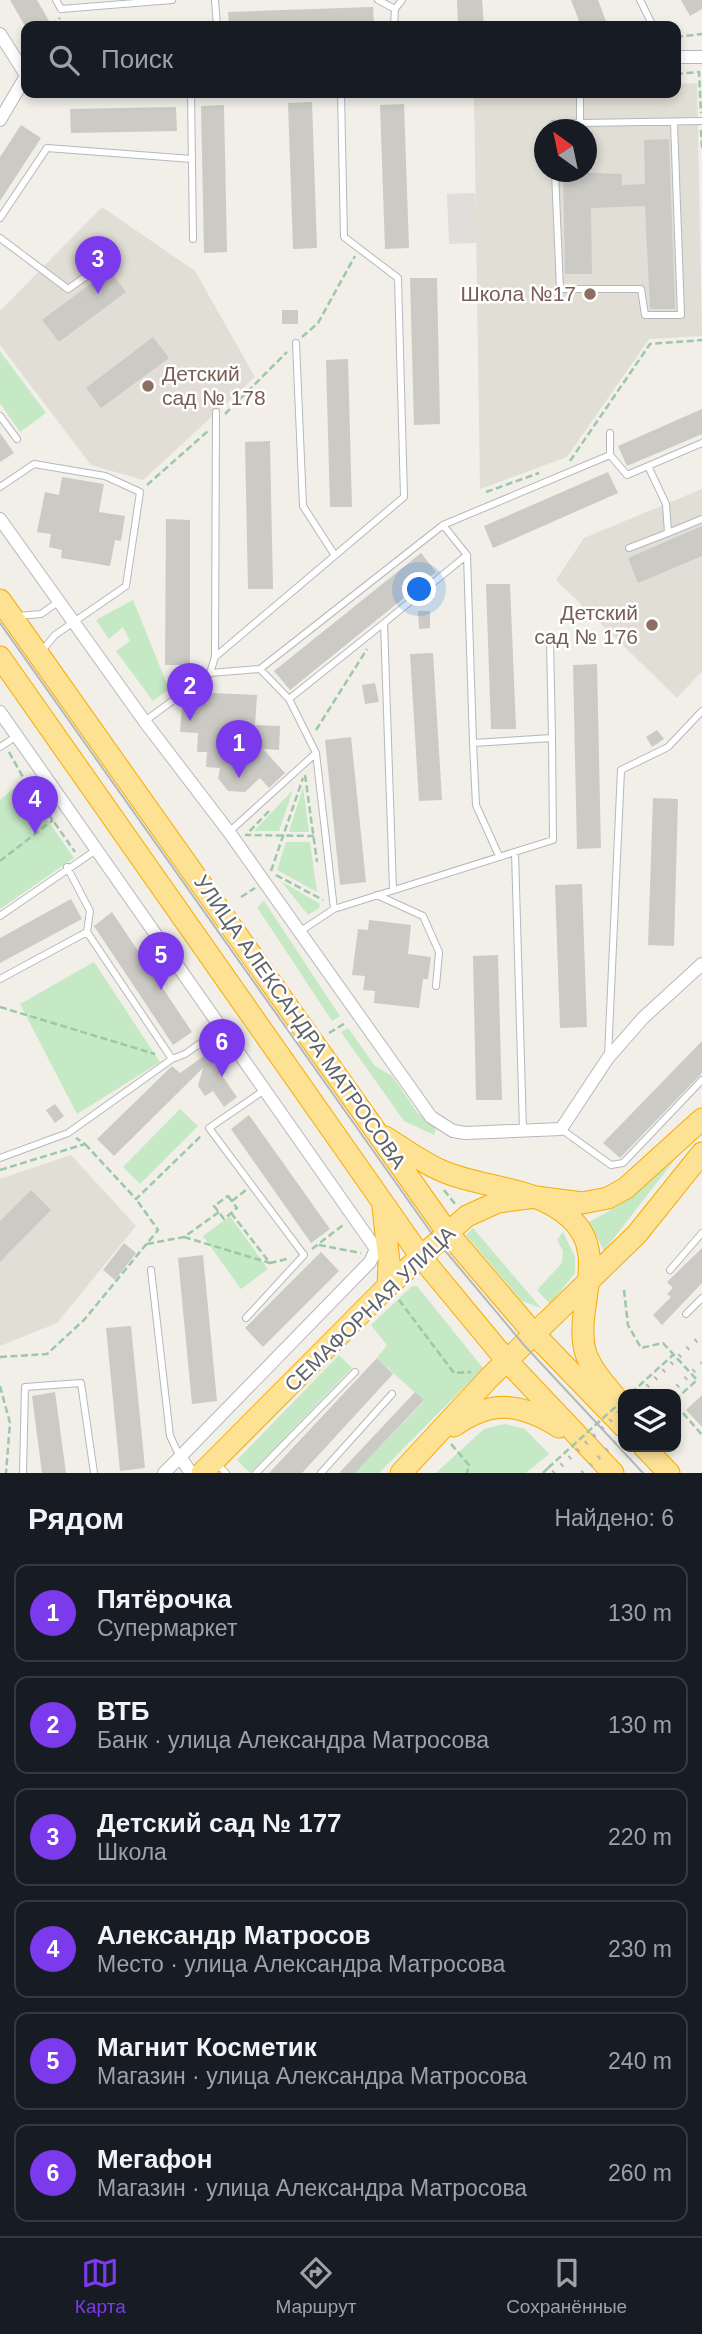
<!DOCTYPE html>
<html lang="ru">
<head>
<meta charset="utf-8">
<style>
  :root { --surface:#171b24; --page:#20242c; --text:#f1f3f6; --muted:#9ea1a6; --line:#363941; --accent:#7c3aed }
  body { margin:0; font-family:Arial,sans-serif; background:var(--page); color:var(--text) }
  .controls { position:absolute; right:21px; bottom:21px; display:grid; overflow:hidden; border-radius:14px; box-shadow:0 4px 10px #0003 }
  .controls button { width:63px; height:63px; display:grid; place-items:center; padding:0; border:0; border-bottom:2px solid var(--line); background:var(--surface); color:var(--text); font:35px sans-serif }
  .compass { position:absolute; left:534px; top:119px; width:63px; height:63px; border-radius:50%; background:var(--surface); box-shadow:0 4px 10px #0003; rotate:327deg }
  .you { position:absolute; left:420px; top:590px; width:24px; height:24px; margin:-18px; border:5px solid #fff; border-radius:50%; background:#1a73e8; box-shadow:0 0 0 10px #1a73e833 }
  .badge { display:grid; place-items:center; width:46px; height:46px; border-radius:50%; background:var(--accent); color:#fff; font-size:23px; font-weight:700 }
  .pin { position:absolute; translate:-50% -58px; filter:drop-shadow(0 2px 4px #0008) }
  .pin::after { content:''; position:absolute; top:37px; width:24px; height:21px; background:inherit; clip-path:polygon(0 0,100% 0,50% 100%) }
  .list { margin:0; padding:0; list-style:none }
  h2 { display:flex; justify-content:space-between; align-items:center; height:91px; margin:0; padding:0 28px; font-size:30px }
  h2 small { font-size:23px; font-weight:400; color:var(--muted) }
  .list li { display:grid; grid-template-columns:46px 1fr auto; gap:21px; align-items:center; box-sizing:border-box; height:98px; margin:0 14px 14px; padding:0 14px; border:2px solid var(--line); border-radius:14px }
  .list b { display:block; font-size:26px; white-space:nowrap }
  .list p { margin:0; font-size:23px; white-space:nowrap; color:var(--muted) }
  .list em { font-size:23px; font-style:normal; color:var(--muted) }
  .icon { flex:none; width:38px; height:38px; fill:none; stroke:currentColor; stroke-width:2; stroke-linecap:round; stroke-linejoin:round }
  .map { position:relative; flex:none; width:702px; height:1473px; overflow:hidden }
  .search { position:absolute; background:var(--surface); box-shadow:0 4px 10px #0003; left:21px; right:21px; top:21px; height:77px; display:flex; align-items:center; gap:18px; box-sizing:border-box; padding:0 24px; border-radius:14px; color:var(--muted); font-size:26px }
  .sheet { height:763px; background:var(--surface) }
  nav { display:flex; justify-content:space-around; align-items:center; box-sizing:border-box; height:98px; border-top:2px solid var(--line); background:var(--surface); font-size:19px; color:var(--muted) }
  nav a { display:grid; justify-items:center; gap:4px }
  nav .on { color:var(--accent) }
  .map>svg:first-child { display:block }
  .industrial { fill:#e0deda }
  .education { fill:#e1ded6; fill-rule:evenodd }
  .green { fill:#c5e8c5 }
  .building { fill:#cccac5 }
  .lines { fill:none; stroke-linecap:round; stroke-linejoin:round }
  .lane-casing { stroke:#b5b8bc; stroke-width:8 }
  .street-casing { stroke:#b5b8bc; stroke-width:14 }
  .highway-casing { stroke:#f9ab00; stroke-width:23 }
  .path { stroke:#9cc7a9; stroke-width:2.5; stroke-dasharray:7 3.5; stroke-linecap:butt }
  .lane { stroke:#fff; stroke-width:6 }
  .street { stroke:#fff; stroke-width:12 }
  .highway { stroke:#fde293; stroke-width:21 }
  .tram { stroke:#b6b7b8; stroke-width:2 }
  .rail { stroke:#b6b7b8; stroke-width:4.5; stroke-dasharray:2 9; stroke-linecap:butt }
  .path-bridge { stroke:#9cc7a9; stroke-width:2.5; stroke-dasharray:7 3.5; stroke-linecap:butt }
  .education-dot { fill:#8d6e63; stroke:#fff; stroke-width:2.5 }
  .labels { text-anchor:middle; stroke-width:5; stroke-linejoin:round; paint-order:stroke }
  .education-label { font-size:21px; fill:#785e54; stroke:#fff; text-anchor:end }
  .street-label { font-size:21px; fill:#5f6368; stroke:#fff }
</style>
</head>
<body>
<div class="map">
<svg width="702" height="1473" viewBox="0 0 702 1473">
  <rect width="100%" height="100%" fill="#f1efe8"/>
  <!-- industrial -->
  <path class="industrial" d="M475,193l2,50 -28,1 -2,-50z"/>
  <!-- education -->
  <path class="education" d="M697,83l5,253 -53,3 -82,118 -87,32 -6,-396h202v-9zM544,130h42v42h-42z
    M102,207l93,64 60,106 -112,103 -52,-15 -91,-120v-34z
    M702,489v182l-25,27 -121,-118 28,-42z
    M71,1155l65,71 -79,97 -57,23v-167z"/>
  <!-- green -->
  <path class="green" d="M0,351l46,62 -26,19 -20,-29z
    M133,600l36,89 -16,12 -37,-50 14,-10 -7,-14 -14,12 -13,-19z
    M21,782l53,76 -74,51v-109z
    M303,787l6,45h-20z
    M293,790l-14,41h-25z
    M286,842h24l7,50 -40,-22z
    M281,881l39,23 -1,4 -11,7z
    M264,901l76,115 -8,5 -75,-114z
    M94,962l66,100 -83,52 -57,-110z
    M348,1028l27,38 17,10 25,36 19,16 -2,7 -30,-14 -63,-89z
    M180,1109l18,17 -58,58 -17,-17z
    M679,1154l-75,97 -15,-29 31,-17z
    M230,1216l38,53 -27,20 -38,-53z
    M473,1228l68,80 -19,-7 -56,-66z
    M563,1232l12,25v16l-25,31 -13,-14 25,-27 1,-12 -6,-11z
    M417,1286l66,82 -104,105h-24l69,-72 -47,-43 10,-13 -16,-20 40,-38z
    M339,1355l13,13 -102,105 -13,-13z
    M505,1424l20,5 24,25 -23,19h-90l48,-44z"/>
  <!-- building -->
  <path class="building" d="M10,0h27l12,21 -10,5h-14z
    M457,0h25l2,26h-26z
    M571,0h27l9,24 -26,2z
    M681,0h21v9l-12,7z
    M373,7l1,19h-145l-1,-14z
    M312,102l5,146 -24,1 -5,-146z
    M404,104l5,144 -24,1 -5,-144z
    M224,105l3,147 -23,1 -3,-147z
    M176,107l1,24 -106,2 -1,-24z
    M21,125l20,13 -41,63v-44z
    M669,139l6,170h-25l-5,-103 -54,2 1,66h-27l-2,-102 59,2v11l23,-1 -1,-44z
    M109,270l17,22 -67,50 -17,-22z
    M410,278h27l3,146 -26,1z
    M282,310h16v14h-16z
    M153,337l16,21 -68,50 -15,-20z
    M348,359l4,148h-22l-4,-147z
    M702,409v25l-75,32 -9,-20z
    M0,433l14,20 -14,9z
    M270,441l3,148h-25l-3,-147z
    M608,472l10,21 -125,55 -9,-22z
    M62,477l42,7 -5,28 26,4 -4,25 -6,-1 -5,26 -49,-8 1,-8 -13,-3 2,-13 -14,-2 8,-40 14,3z
    M166,519l24,1v145h-25z
    M702,526v30l-64,27 -10,-25z
    M421,553l15,19 -146,118 -16,-19z
    M486,584h24l6,145h-25z
    M418,611h12v17l-11,1z
    M433,653l9,147 -23,1 -9,-147z
    M597,664l4,184 -24,1 -4,-184z
    M375,683l4,19 -14,2 -3,-19z
    M212,693l45,2 -2,30 25,1 -1,24 -16,-1 22,24 -16,15 -9,-10 -15,14 -17,-1 -10,-13 2,-10 -14,-1 1,-15h-10l1,-19 -18,-1 2,-24 13,-12z
    M657,730l7,9 -12,8 -6,-10z
    M351,737l15,145 -26,3 -15,-145z
    M653,798l25,1 -4,147 -26,-1z
    M582,884l5,143 -27,1 -5,-143z
    M71,899l11,20 -82,44v-25z
    M112,912l80,120 -19,13 -79,-119z
    M369,920l42,5 -3,29 23,3 -3,22h-5l-4,29 -45,-5 1,-12 -12,-1 2,-14 -13,-1 6,-46 10,1z
    M498,955l4,145h-26l-3,-144z
    M702,1041v32l-82,85 -17,-15z
    M215,1048l3,5 -7,7 26,37 -13,10 -11,-16 -8,5 -7,-10 5,-18 -89,88 -17,-17 75,-73 8,7z
    M55,1104l9,12 -9,7 -9,-13z
    M249,1115l81,114 -19,14 -80,-114z
    M31,1190l20,20 -51,52v-41z
    M124,1243l12,10 -21,27 -12,-10z
    M702,1248v35l-40,42 -9,-10 18,-18 -4,-3 6,-6 -6,-6z
    M321,1252l18,19 -76,76 -18,-19z
    M203,1255l14,146 -25,3 -14,-146z
    M131,1326l14,142 -25,3 -14,-143z
    M377,1358l16,16 -91,99h-33z
    M55,1392l11,81h-24l-10,-77z
    M415,1392l9,8 -69,73h-16z
    M702,1395v32l-16,-17z"/>
  <g class="lines">
    <defs>
      <path id="lane" d="M56,0l5,9 111,-9
        M215,0l2,26
        M378,0l17,9
        M640,0l13,26
        M394,26l1,-17 7,-9
        M191,93l2,146
        M580,93v30l122,-2
        M554,130l-1,-6 27,-1
        M555,172l5,117h81l4,26h36l-7,-192
        M0,218l47,-70 145,11
        M0,238l68,51 37,-26
        M296,343l7,163 31,48
        M0,416l17,23
        M610,455v-22
        M0,487l34,-23 71,12 35,16 -14,94 -71,49 -14,17
        M443,525l24,30 6,188
        M668,533l34,-14
        M629,548l39,-15 -2,-29 -18,-38
        M18,616l23,-2 17,-12
        M550,639l2,99
        M215,657l1,-245
        M260,669l29,30 27,54 18,156
        M210,673l5,-16 189,-160 -6,-219 -54,-41 -3,-144
        M289,699l95,-76
        M145,721l65,-48 50,-4 183,-144 167,-70 17,20 75,-32
        M0,747l17,-11
        M229,832l87,-79
        M515,852l8,278
        M67,867l23,44 -3,21
        M393,889l-9,-266 83,-68
        M377,895l46,21 16,36 -3,34
        M0,916l96,-66
        M299,932l35,-23 219,-69 -1,-102 -79,5 3,62 23,51
        M0,979l87,-47 85,127 -104,74 -68,25
        M608,1056l13,-286 47,-23 34,-36
        M172,1059l13,-5 34,-24
        M561,1129l50,36 12,-2 79,-83
        M151,1270l19,166 10,21
        M670,1270l32,-37
        M686,1314l16,-16
        M246,1318l58,-63 -95,-127 54,-37
        M216,1463l10,10
        M23,1473l2,-86 56,-4 13,90
        M256,1473l99,-101
        M321,1473l71,-79"/>
      <path id="street" d="M0,34l26,41
        M676,57h26
        M0,120l26,-44
        M0,519l145,203 84,110 202,285 22,14 12,2 96,-4 47,-71 35,-40 59,-54
        M0,712l376,537 -6,13 -190,195 11,16
        M164,1473l16,-16"/>
      <path id="highway" d="M0,600l448,633 87,102 88,91
        M0,657l421,600 86,104 106,112
        M385,1137c18,11 35,24 55,33 41,19 93,15 129,47 43,37 3,92 17,137 7,19 25,37 37,52
        M383,1207l6,55 -1,24
        M454,1426c38,-27 67,-23 105,1
        M644,1447l25,26
        M202,1473l186,-187 79,-70 31,-14 38,-5 46,6 26,-5 18,-10 76,-69
        M401,1473l88,-95 148,-144 65,-81"/>
    </defs>
    <!-- lane casing -->
    <use href="#lane" class="lane-casing"/>
    <!-- street casing -->
    <use href="#street" class="street-casing"/>
    <!-- highway casing -->
    <use href="#highway" class="highway-casing"/>
    <!-- path -->
    <path class="path" d="M51,26l9,-8
      M676,37l26,-3
      M676,74l23,-2 2,41
      M701,130l1,18
      M302,337l16,-14 37,-67
      M225,414l62,-62
      M570,461l80,-117 52,-4
      M147,485l61,-54
      M486,492l53,-19
      M316,730l51,-81
      M9,752l15,27 51,73
      M305,775l12,87
      M269,811l-23,24 68,1
      M0,861l53,-41
      M271,871l32,-93
      M276,875l47,25
      M241,897l14,-9
      M0,1007l155,47
      M329,1033l18,-11
      M85,1144l51,55 66,-64
      M0,1170l85,-26 -9,-6
      M444,1190l11,14
      M228,1196l9,12 -13,11 -10,-13z
      M232,1201l14,-11
      M231,1213l39,50 17,-4
      M184,1237l86,26
      M147,1244l37,-7 35,-25
      M319,1245l42,8
      M312,1249l31,-24
      M624,1290l4,35 13,23 22,-5 34,37 -21,19
      M399,1300l55,73 17,-1
      M0,1357l47,-3 37,-34 74,-90 -22,-31
      M0,1386l10,37 -4,50
      M631,1393l42,-38
      M676,1405l26,30
      M451,1444l18,21 -2,8
      M543,1473l5,-5"/>
    <!-- lane -->
    <use href="#lane" class="lane"/>
    <!-- street -->
    <use href="#street" class="street"/>
    <!-- highway -->
    <use href="#highway" class="highway"/>
    <!-- tram -->
    <path class="tram" d="M0,623l437,618 87,104 119,128"/>
    <!-- rail -->
    <path class="rail" d="M639,1394l63,-59
      M669,1394l33,-31
      M553,1473l70,-64
      M582,1473l41,-38"/>
    <!-- path-bridge -->
    <path class="path-bridge" d="M548,1468l75,-68"/>
  </g>
  <!-- markers -->
  <g class="education-dot">
    <circle cx="590" cy="294" r="7"/>
    <circle cx="148" cy="386" r="7"/>
    <circle cx="652" cy="625" r="7"/>
  </g>
  <g class="labels">
    <!-- education labels -->
    <g class="education-label">
      <text x="576" y="301">Школа №17</text>
      <text x="162" y="381" text-anchor="start">Детский<tspan x="162" dy="24">сад № 178</tspan></text>
      <text x="638" y="620">Детский<tspan x="638" dy="24">сад № 176</tspan></text>
    </g>
    <!-- street labels -->
    <g class="street-label">
      <text transform="translate(300 1022) rotate(55)" y="7">УЛИЦА АЛЕКСАНДРА МАТРОСОВА</text>
      <text transform="translate(370 1309) rotate(-44)" y="7">СЕМАФОРНАЯ УЛИЦА</text>
    </g>
  </g>
</svg>
<div class="controls">
<button><svg class="icon" aria-label="layers" viewBox="0 0 24 24"><path d="M12 4l9 5-9 5-9-5zM3 14l9 5 9-5"/></svg></button>
</div>
<svg class="compass" viewBox="-18 -18 36 36"><path d="M0-13l5 13h-10z" fill="#e53935"/><path d="M0 13l5-13h-10z" fill="#9ea1a6"/></svg>
<div class="you"></div>
<div class="pin badge" style="left:239px;top:778px">1</div>
<div class="pin badge" style="left:190px;top:721px">2</div>
<div class="pin badge" style="left:98px;top:294px">3</div>
<div class="pin badge" style="left:35px;top:834px">4</div>
<div class="pin badge" style="left:161px;top:990px">5</div>
<div class="pin badge" style="left:222px;top:1077px">6</div>
<div class="search"><svg class="icon" aria-label="search" viewBox="0 0 24 24"><circle cx="10" cy="10" r="6"/><path d="M15 15l6 6"/></svg>Поиск</div>
</div>
<section class="sheet">
<h2>Рядом<small>Найдено: 6</small></h2>
<ul class="list">
<li><span class="badge">1</span><div><b>Пятёрочка</b><p>Супермаркет</p></div><em>130 m</em></li>
<li><span class="badge">2</span><div><b>ВТБ</b><p>Банк · улица Александра Матросова</p></div><em>130 m</em></li>
<li><span class="badge">3</span><div><b>Детский сад № 177</b><p>Школа</p></div><em>220 m</em></li>
<li><span class="badge">4</span><div><b>Александр Матросов</b><p>Место · улица Александра Матросова</p></div><em>230 m</em></li>
<li><span class="badge">5</span><div><b>Магнит Косметик</b><p>Магазин · улица Александра Матросова</p></div><em>240 m</em></li>
<li><span class="badge">6</span><div><b>Мегафон</b><p>Магазин · улица Александра Матросова</p></div><em>260 m</em></li>
</ul>
</section>
<nav>
<a class="on"><svg class="icon" aria-label="map" viewBox="0 0 24 24"><path d="M3 6l6-2 6 2 6-2v14l-6 2-6-2-6 2zM9 4v14M15 6v14"/></svg>Карта</a>
<a><svg class="icon" aria-label="directions" viewBox="0 0 24 24"><path d="M12 3l9 9-9 9-9-9zM9 14v-3h6M13 9l2 2-2 2"/></svg>Маршрут</a>
<a><svg class="icon" aria-label="saved" viewBox="0 0 24 24"><path d="M7 4h10v16l-5-4-5 4z"/></svg>Сохранённые</a>
</nav>
</body>
</html>
